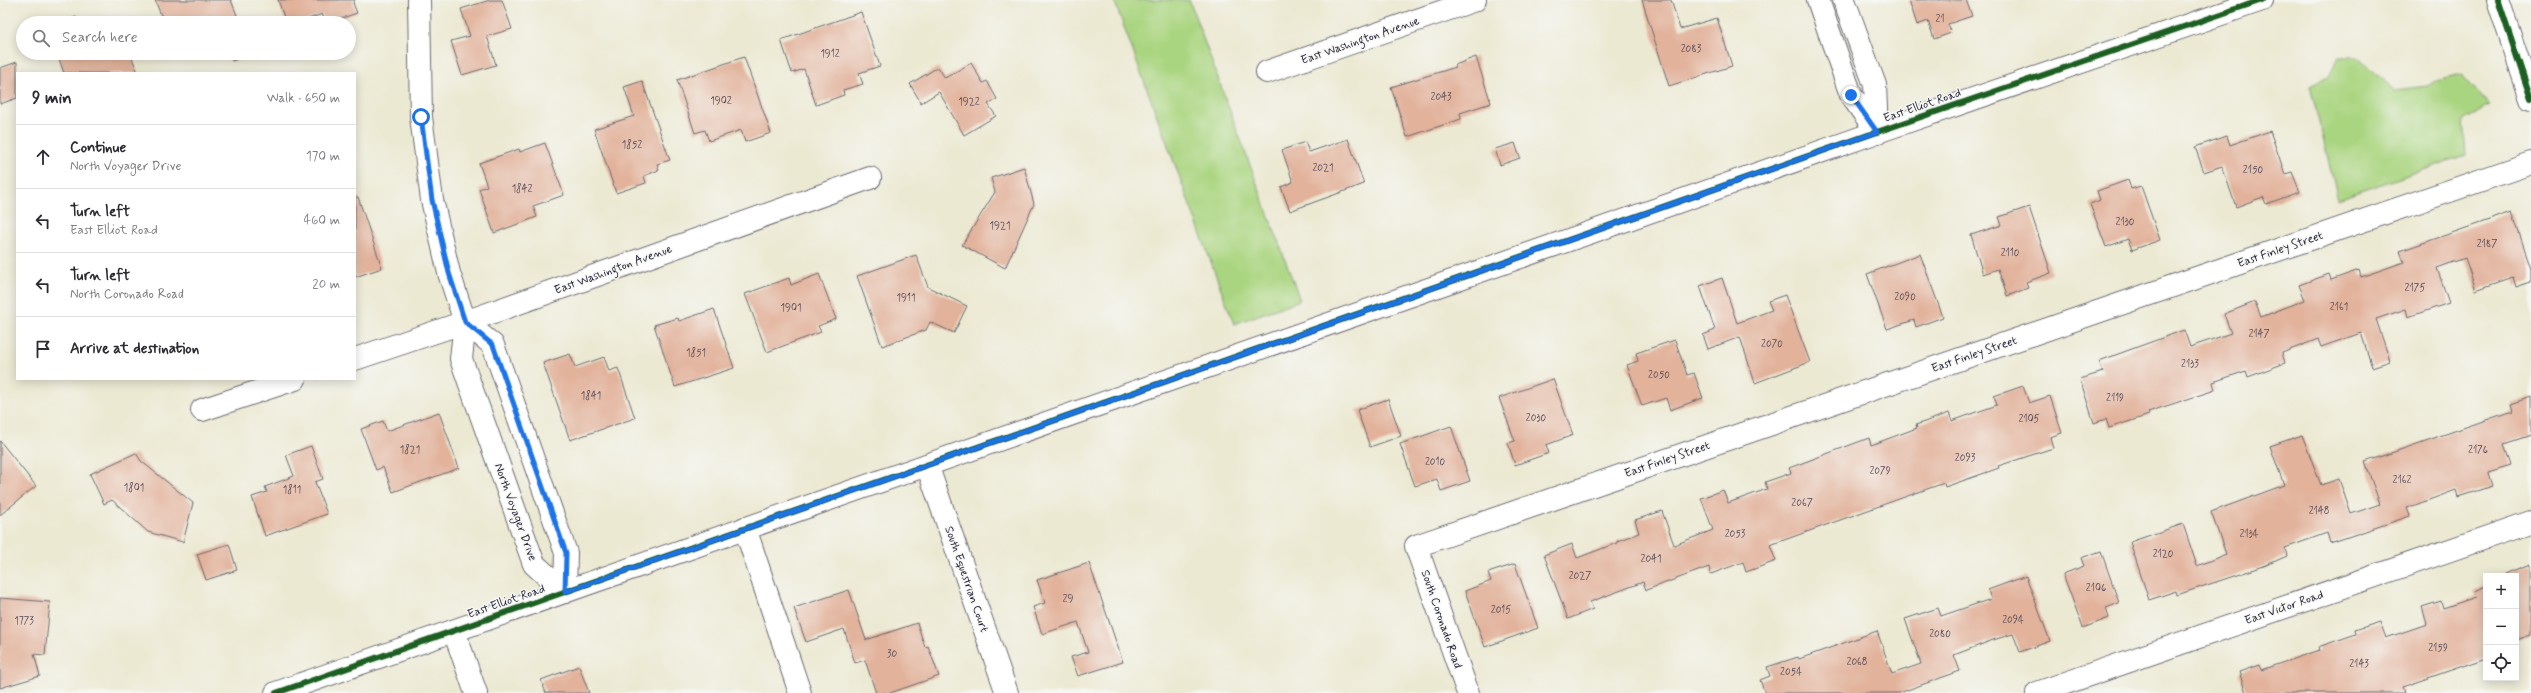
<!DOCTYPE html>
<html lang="en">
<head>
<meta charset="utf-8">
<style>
  :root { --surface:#fff; --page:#f7f7f7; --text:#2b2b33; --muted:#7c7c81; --line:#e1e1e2 }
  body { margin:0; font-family:Mynerve,sans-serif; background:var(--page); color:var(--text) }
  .controls { position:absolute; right:12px; bottom:12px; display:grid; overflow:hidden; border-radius:0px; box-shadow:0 2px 10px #0003 }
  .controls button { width:36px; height:36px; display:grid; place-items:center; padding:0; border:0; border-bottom:1px solid var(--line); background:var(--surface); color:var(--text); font:20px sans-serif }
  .stop { position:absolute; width:12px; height:12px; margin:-9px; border:3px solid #1a73e8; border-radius:50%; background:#fff }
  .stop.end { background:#1a73e8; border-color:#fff; box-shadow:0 1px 4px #0008 }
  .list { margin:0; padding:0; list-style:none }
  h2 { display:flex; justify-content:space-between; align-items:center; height:52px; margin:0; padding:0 16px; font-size:17px }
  h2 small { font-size:13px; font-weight:400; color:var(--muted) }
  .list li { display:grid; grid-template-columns:26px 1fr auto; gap:12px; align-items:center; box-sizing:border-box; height:64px; padding:0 16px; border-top:1px solid var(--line) }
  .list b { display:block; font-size:15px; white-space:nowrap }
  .list p { margin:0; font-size:13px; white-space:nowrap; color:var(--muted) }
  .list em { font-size:13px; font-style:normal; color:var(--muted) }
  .icon { flex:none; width:22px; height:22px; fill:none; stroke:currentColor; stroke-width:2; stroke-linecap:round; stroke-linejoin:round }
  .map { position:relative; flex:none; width:2531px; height:693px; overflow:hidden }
  .search { position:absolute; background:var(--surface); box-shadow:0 2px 10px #0003; left:16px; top:16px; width:340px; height:44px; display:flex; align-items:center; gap:10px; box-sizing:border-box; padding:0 14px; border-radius:22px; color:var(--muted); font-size:15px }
  .panel { position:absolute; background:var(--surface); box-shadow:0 2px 10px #0003; left:16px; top:72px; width:340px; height:308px; border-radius:0px }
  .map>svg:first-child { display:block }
  .green { fill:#aad580; stroke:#667c5e }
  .building { fill:#e2b29b }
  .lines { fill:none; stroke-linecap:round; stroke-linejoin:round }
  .minor-casing { stroke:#696870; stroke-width:24 }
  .major-casing { stroke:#696870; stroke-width:24 }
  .minor { stroke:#fff; stroke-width:22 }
  .major { stroke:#fff; stroke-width:22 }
  .cycleway-casing { stroke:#f6f6f2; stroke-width:8 }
  .cycleway { stroke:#1b5e20; stroke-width:6 }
  .route { stroke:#1a73e8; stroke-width:5 }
  .labels { text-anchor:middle; stroke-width:3; stroke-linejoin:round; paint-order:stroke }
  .number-label { font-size:10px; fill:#524653 }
  .street-label { font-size:12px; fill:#22223b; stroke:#f6f6f2 }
</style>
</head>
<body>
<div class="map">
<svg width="2531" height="693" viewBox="0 0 2531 693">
  <rect width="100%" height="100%" fill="#f6f6f2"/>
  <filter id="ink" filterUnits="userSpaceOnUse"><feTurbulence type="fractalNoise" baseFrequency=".025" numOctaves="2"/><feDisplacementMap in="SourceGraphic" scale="8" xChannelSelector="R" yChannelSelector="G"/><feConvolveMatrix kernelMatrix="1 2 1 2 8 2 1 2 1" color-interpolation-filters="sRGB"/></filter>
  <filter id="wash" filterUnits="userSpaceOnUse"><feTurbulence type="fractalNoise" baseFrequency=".012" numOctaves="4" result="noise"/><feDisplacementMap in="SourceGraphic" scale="16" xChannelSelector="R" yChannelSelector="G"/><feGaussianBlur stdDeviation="0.9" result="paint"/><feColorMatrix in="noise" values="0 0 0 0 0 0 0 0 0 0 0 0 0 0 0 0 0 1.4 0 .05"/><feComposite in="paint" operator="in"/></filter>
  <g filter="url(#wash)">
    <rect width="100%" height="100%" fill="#ece9d3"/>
    <!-- green -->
    <path class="green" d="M1114,0h75l111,300 -66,24z
      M2339,57h18l38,33 33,-4 8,-6 25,-6 28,31 -26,15 3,35 -128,44 -28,-113 19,-10z"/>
    <g id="blocks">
      <!-- building -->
      <path class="building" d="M155,0h76l9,23h-76z
        M278,0h77l-2,3 4,10 -29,10h-2l-4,-9 -24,9h-12z
        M490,0h12l10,29 -25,7 9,29 -34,10 -11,-34 19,-5 -9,-27z
        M1642,0h29l9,29 37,-11 15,48 -63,20z
        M1909,0h57l6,16 -24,8 3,9 -17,6 -6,-18 -11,4z
        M861,12l19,54 -21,7 4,11 -20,6 1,5 -28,10 -12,-36 -12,4 -11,-33z
        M76,17l3,6h-21z
        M57,53h73l8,20h-74z
        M229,53h22v1l-19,7z
        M744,57l27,76 -26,9 -4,-12 -32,11 -4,-11 -10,3 -18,-53z
        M1476,57l15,46 -31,10 1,6 -54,18 -16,-50 65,-20 -1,-2z
        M17,62v36l-17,6v-36z
        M971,63l12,20 4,-2 10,18 -9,5 8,12 -32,19 -25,-43 -18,11 -11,-19 28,-17 7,11z
        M642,81l28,79 -13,4 2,6 -15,6 2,7 -30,10 -22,-64 40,-13 -10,-29z
        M2270,131l15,43 7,-2 8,20 -34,12 -3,-7 -27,10 -14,-41 -18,6 -9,-25 32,-11 3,9z
        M1348,139l16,45 -74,27 -9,-24 12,-5 -11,-32 23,-8 4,10z
        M545,143l19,52 -31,11 4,11 -43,16 -15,-44 8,-3 -8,-23 40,-14 1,3z
        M1515,143l5,15 -20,7 -5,-16z
        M1024,167l10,37 -29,64 -43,-23 33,-53 -4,-14z
        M2128,180l3,9 10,-3 19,54 -28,10 -4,-11 -22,8 -16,-43 10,-4 -3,-9z
        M355,197h3l24,71 -27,9z
        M2029,207l22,66 -25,9 2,6 -21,8 -9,-27 -15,5 -12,-39 31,-10 -3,-8z
        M2512,212l19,56v14l-15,5 -3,-10 -37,13 -11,-32 -28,10 12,35 -41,14 -2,-8 -30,10 14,42 -18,6 -11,-34 -40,14 -3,-8 -36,14 3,10 -37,14 -2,-6 -33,11 2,8 -67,22 1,3 -40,13 -3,-9 -12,4 -14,-44 23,-7 -4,-11 85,-31 6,17 41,-14 -7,-19 31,-12 6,15 44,-17 -6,-15 30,-11 2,6 28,-10 2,7 43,-15 -4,-11z
        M1920,254l23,63 -27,10 -2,-7 -27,9 -20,-55z
        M916,255l12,32 39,19 -13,27 -24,-11 -4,8 -44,16 -25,-70z
        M819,274l17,45 -18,7 3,6 -54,20 -22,-58 44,-16 2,7z
        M1722,278l15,45 35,-13 -4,-9 17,-6 25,67 -55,21 -15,-46 -32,12 -5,-14 12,-5 -15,-44z
        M714,309l20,59 -59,19 -21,-62 24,-7 1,3z
        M1675,340l12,35 7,-2 9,25 -33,12 -4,-12 -24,8 -15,-41 11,-4 -2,-8z
        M570,354l5,13 29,-10 5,14 9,-3 17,50 -65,22 -27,-77z
        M1553,379l20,56 -27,10 3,8 -34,12 -7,-22 7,-2 -16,-43z
        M2023,386l6,17 21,-7 12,37 -12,4 3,11 -55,18 1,2 -54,19 -1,-4 -174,62 6,16 -30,11 -3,-10 -32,12 -2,-7 -63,23 -3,-8 -53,20 3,7 -25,10 -24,-64 28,-11 5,14 40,-15v-2l22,-8 -4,-13 27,-9 12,34 39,-15 -12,-32 22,-8 5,13 39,-14 -2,-7 26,-9 -2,-5 80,-30 2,7 46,-17 -1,-3 33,-12 3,8 45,-16 -3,-9z
        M2531,397v38l-27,9 7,22 -23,7 4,13 -34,11 -2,-7 -49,18 3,8 -80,27 -3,-10 -42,15 2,8 -23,10 -87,29 -1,-4 -27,9 -19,-58 53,-18 14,42 29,-12 -15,-42 73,-27 -14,-39 32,-11 19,50 18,-6 12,35 29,-10 -15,-42 147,-51 -2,-7z
        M1388,399l13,37 -31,11 -13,-37z
        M439,412l20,56 -66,24 -10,-25 -7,3 -15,-41 22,-8 4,10z
        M1451,426l19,55 -29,10 -4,-12 -22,7 -15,-42z
        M0,441l36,45 -36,29z
        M311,446l12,33 -8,3 12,32 -62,22 -13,-39 15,-5 -2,-5 29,-11 -8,-21z
        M136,453l5,8 52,42 -10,39 -35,-10 -36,-32 -8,4 -14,-30z
        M229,544l8,26 -31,10 -9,-26z
        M2101,551l18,52 -13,5 3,10 -26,10 -20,-54 21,-8 -3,-8z
        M1089,563l34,99 -45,14 -7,-19 17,-5 -10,-30 -36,12 -9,-27 12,-4 -8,-23z
        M1515,564l23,64 -53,19 -20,-56 26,-10 -3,-8z
        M2531,564v71l-15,5v-64h-16z
        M2026,576l24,65 -30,11 -7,-18 -20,6 -39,15 6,16 -61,22h-134l-5,-13 10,-4 -3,-9 31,-10 1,2 78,-28 15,43 29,-10 -16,-45 33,-11 3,8 50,-17 -3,-9z
        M2486,586v72l-84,29 2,6h-158l-7,-21 20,-7 2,5 58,-20 -1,-3 38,-13 -1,-4 25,-8 6,16 41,-14 -5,-17 19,-6 2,7 33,-11 -2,-6z
        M849,590l17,50 51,-17 8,24 3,-1 11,30 -49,17h-14l-11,-33 -10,3 -11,-34 -38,13 -12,-34z
        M0,598l50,4 -5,53 -11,-1 6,22 -40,12z
        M579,666l10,27h-43l-5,-13z"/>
    </g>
  </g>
  <g filter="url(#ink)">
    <use href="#blocks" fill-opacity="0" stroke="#696870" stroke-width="1"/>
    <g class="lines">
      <defs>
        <path id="minor" d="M419,0l2,117 11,83 17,73 16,49 -4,37 73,205 31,28
          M1818,0l33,95 26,37
          M1844,0l31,85 2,47
          M2498,0l33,99
          M1267,72l208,-72
          M465,322l28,23 73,208 -1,39
          M355,359l110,-37 405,-144
          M202,410l93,-31
          M927,465l80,228
          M745,528l55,165
          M454,631l22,62
          M1468,693l-52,-147 1115,-383
          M2037,693l494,-171"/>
        <path id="major" d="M276,693l1601,-561 385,-132"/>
      </defs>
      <!-- minor casing -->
      <use href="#minor" class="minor-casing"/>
      <!-- major casing -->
      <use href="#major" class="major-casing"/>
      <!-- minor -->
      <use href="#minor" class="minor"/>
      <!-- major -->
      <use href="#major" class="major"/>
      <defs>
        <path id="cycleway" d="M2498,0l33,99
          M276,693l1601,-561 385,-132"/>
      </defs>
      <!-- cycleway casing -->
      <use href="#cycleway" class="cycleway-casing"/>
      <!-- cycleway -->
      <use href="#cycleway" class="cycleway"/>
    </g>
  </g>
  <g class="lines" filter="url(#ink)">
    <!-- route -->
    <path class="route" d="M421,117l11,83 17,73 16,49 28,23 73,208 -1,39 1312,-460 -26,-37"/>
  </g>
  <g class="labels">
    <!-- number labels -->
    <g class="number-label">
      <text x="1940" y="22">21</text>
      <text x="1691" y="52">2083</text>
      <text x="830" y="57">1912</text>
      <text x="1441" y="100">2043</text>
      <text x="721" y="104">1902</text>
      <text x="969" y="105">1922</text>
      <text x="632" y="148">1852</text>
      <text x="1323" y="171">2021</text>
      <text x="2253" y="173">2150</text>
      <text x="522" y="192">1842</text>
      <text x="2125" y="225">2130</text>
      <text x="1000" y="229">1921</text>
      <text x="2487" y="247">2187</text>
      <text x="2010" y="256">2110</text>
      <text x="2415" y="291">2175</text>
      <text x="1905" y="300">2090</text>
      <text x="906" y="301">1911</text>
      <text x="2339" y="310">2161</text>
      <text x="791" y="311">1901</text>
      <text x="2259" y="337">2147</text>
      <text x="1772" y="347">2070</text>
      <text x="696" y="356">1851</text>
      <text x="2190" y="367">2133</text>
      <text x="1659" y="378">2050</text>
      <text x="591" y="399">1841</text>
      <text x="2115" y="401">2119</text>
      <text x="1536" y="421">2030</text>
      <text x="2029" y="422">2105</text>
      <text x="410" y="453">1821</text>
      <text x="2478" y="453">2176</text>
      <text x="1965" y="461">2093</text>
      <text x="1435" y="465">2010</text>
      <text x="1880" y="474">2079</text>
      <text x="2402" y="483">2162</text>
      <text x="134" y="491">1801</text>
      <text x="292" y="493">1811</text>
      <text x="1802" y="506">2067</text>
      <text x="2319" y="514">2148</text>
      <text x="1735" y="537">2053</text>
      <text x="2249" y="537">2134</text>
      <text x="2163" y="557">2120</text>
      <text x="1651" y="562">2041</text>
      <text x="1580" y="579">2027</text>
      <text x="2096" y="591">2106</text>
      <text x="1068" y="602">29</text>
      <text x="1501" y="613">2015</text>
      <text x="2013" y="623">2094</text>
      <text x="24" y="624">1773</text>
      <text x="1940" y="637">2080</text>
      <text x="2438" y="651">2159</text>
      <text x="892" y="657">30</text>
      <text x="1857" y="665">2068</text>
      <text x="2359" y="667">2143</text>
      <text x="1791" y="675">2054</text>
    </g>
    <!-- street labels -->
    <g class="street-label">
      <text transform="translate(1360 40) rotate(-19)" y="4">East Washington Avenue</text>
      <text transform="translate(1922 105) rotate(-19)" y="4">East Elliot Road</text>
      <text transform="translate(2280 249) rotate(-19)" y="4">East Finley Street</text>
      <text transform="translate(613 269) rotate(-20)" y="4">East Washington Avenue</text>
      <text transform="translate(1974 354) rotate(-19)" y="4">East Finley Street</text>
      <text transform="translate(1667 459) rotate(-19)" y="4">East Finley Street</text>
      <text transform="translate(516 512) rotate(70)" y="4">North Voyager Drive</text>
      <text transform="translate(967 579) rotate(71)" y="4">South Equestrian Court</text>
      <text transform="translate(506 601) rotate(-19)" y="4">East Elliot Road</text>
      <text transform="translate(2284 607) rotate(-19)" y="4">East Victor Road</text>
      <text transform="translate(1442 619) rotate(71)" y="4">South Coronado Road</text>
    </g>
  </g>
</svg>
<div class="controls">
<button>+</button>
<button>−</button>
<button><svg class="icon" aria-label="locate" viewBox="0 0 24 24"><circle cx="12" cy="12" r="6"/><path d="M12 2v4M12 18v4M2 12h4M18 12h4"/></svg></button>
</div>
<div class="stop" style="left:421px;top:117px"></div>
<div class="stop end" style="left:1851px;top:95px"></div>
<div class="search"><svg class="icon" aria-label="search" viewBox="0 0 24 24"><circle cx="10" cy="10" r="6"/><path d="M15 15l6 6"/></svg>Search here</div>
<section class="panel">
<h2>9 min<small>Walk · 650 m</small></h2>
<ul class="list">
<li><svg class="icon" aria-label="ahead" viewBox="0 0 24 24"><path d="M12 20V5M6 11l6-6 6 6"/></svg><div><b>Continue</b><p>North Voyager Drive</p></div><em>170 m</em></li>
<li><svg class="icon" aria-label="left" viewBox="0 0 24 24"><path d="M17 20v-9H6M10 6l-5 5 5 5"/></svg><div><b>Turn left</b><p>East Elliot Road</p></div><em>460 m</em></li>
<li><svg class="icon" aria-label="left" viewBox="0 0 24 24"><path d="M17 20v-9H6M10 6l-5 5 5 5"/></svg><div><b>Turn left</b><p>North Coronado Road</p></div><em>20 m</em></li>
<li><svg class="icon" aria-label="arrive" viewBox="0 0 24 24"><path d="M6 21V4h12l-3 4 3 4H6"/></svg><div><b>Arrive at destination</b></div></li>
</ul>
</section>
</div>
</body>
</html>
